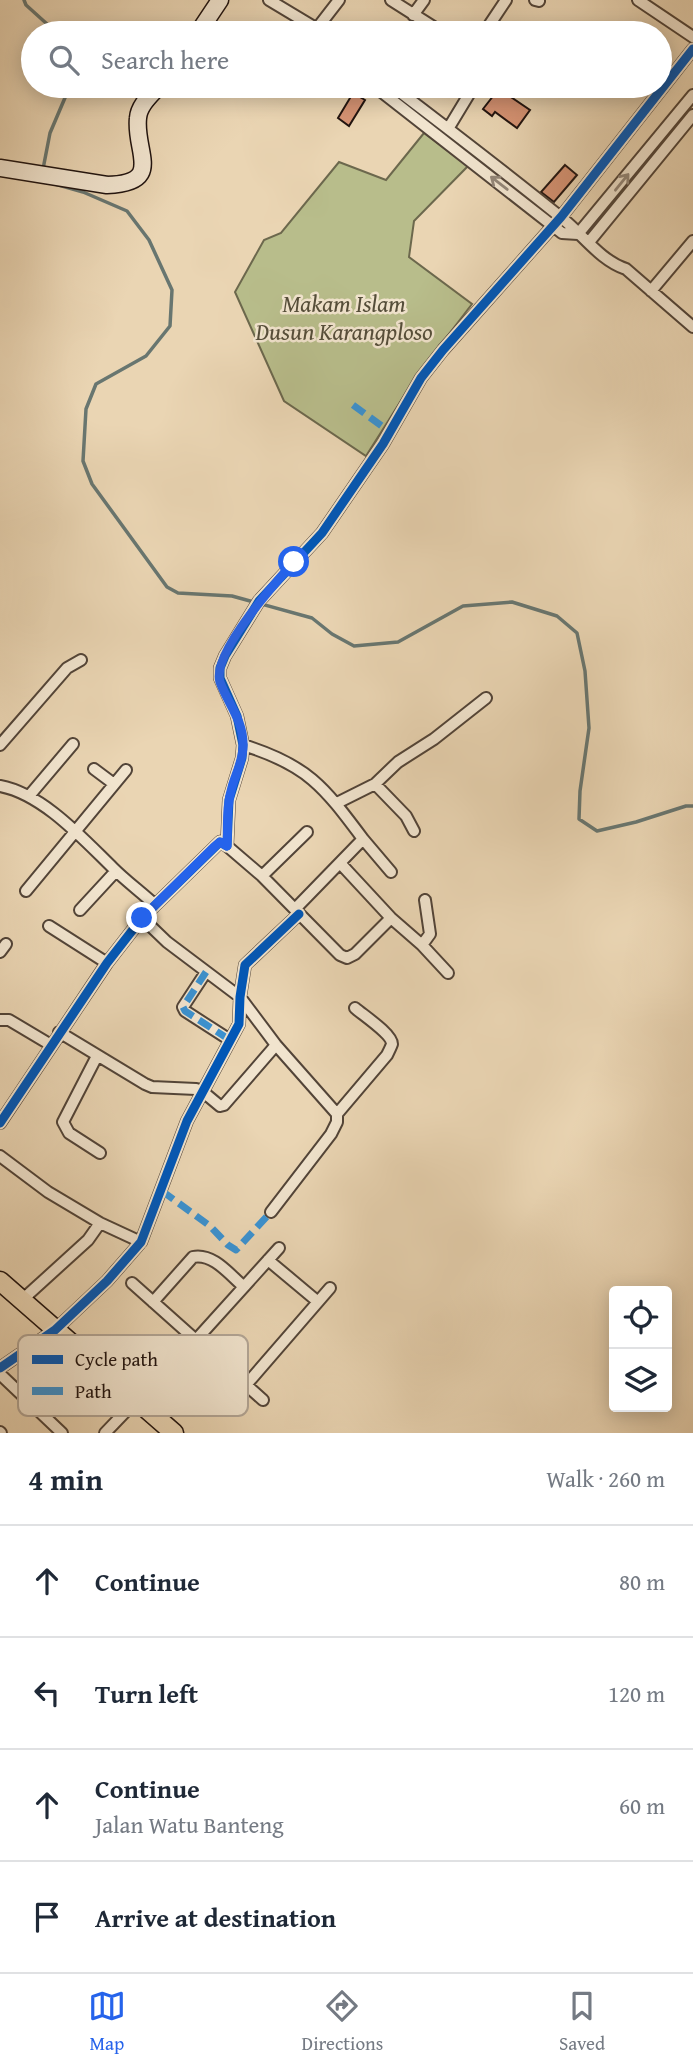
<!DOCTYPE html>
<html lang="en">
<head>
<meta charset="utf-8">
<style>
  :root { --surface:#fff; --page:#f2f2f3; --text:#1f2937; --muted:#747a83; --line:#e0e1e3; --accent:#2563eb }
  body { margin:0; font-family:"Gentium Book Plus",serif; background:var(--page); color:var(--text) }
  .controls { position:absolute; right:21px; bottom:21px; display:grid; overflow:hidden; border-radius:7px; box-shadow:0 4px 18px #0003 }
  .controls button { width:63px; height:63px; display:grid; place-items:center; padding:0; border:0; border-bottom:2px solid var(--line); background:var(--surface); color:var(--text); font:35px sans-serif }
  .stop { position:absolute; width:21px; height:21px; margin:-16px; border:5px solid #2563eb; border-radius:50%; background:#fff }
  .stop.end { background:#2563eb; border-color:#fff; box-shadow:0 2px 7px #0008 }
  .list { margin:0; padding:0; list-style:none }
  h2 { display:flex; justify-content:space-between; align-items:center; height:91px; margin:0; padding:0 28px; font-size:30px }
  h2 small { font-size:23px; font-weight:400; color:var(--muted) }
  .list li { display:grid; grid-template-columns:46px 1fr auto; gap:21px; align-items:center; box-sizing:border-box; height:112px; padding:0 28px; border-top:2px solid var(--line) }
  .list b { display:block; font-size:26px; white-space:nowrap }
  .list p { margin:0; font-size:23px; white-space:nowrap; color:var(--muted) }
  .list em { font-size:23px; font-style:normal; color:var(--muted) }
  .icon { flex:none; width:38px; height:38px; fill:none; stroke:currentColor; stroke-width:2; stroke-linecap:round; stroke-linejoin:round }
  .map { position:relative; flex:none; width:693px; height:1433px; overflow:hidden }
  .search { position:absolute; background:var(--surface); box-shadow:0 4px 18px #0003; left:21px; right:21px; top:21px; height:77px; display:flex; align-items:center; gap:18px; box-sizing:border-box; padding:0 24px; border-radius:38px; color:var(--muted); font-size:26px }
  .sheet { height:539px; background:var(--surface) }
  nav { display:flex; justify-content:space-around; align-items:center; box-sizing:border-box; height:98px; border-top:2px solid var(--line); background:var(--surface); font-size:19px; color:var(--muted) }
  nav a { display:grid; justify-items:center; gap:4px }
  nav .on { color:var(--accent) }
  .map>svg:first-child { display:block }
  .green { fill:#b8bd8b; stroke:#6c684d; stroke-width:2 }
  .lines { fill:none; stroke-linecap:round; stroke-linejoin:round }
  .stream { stroke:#687670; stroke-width:3.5 }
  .building { fill:#d69374; stroke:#20130f; stroke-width:2 }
  .street-casing { stroke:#524438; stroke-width:14 }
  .secondary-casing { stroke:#20130f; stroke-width:19 }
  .primary-casing { stroke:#20130f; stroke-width:21 }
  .street { stroke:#f1e4ce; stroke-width:10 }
  .secondary { stroke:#f1e4ce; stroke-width:16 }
  .primary { stroke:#ead5b3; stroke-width:18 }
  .quiet { stroke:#3a92d2; stroke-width:7; stroke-dasharray:14 7; stroke-linecap:butt }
  .cycleway-casing { stroke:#f1e4ce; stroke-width:13 }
  .cycleway { stroke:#0057b8; stroke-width:9 }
  .oneway { stroke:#938678 }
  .route { stroke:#2563eb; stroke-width:9 }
  .labels { text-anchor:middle; stroke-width:5; stroke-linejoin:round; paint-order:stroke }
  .park-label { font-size:24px; font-style:italic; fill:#554e3a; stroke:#f1e4ce }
  .key { fill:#f1e4ce; stroke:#b2a595; stroke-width:2 }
  .key-label { font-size:19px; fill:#20130f }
</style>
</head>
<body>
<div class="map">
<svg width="693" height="1433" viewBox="0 0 693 1433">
  <rect width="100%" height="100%" fill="#ead5b3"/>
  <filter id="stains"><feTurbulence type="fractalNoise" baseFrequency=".00286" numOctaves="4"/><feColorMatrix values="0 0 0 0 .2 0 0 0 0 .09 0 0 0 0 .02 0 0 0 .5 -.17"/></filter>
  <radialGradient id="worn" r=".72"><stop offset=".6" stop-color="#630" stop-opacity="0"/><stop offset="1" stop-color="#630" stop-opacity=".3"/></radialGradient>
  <!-- green -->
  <path class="green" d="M424,133l44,33 -54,55 -5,36 63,47 -56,73 -50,79 -82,-55 -49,-109 29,-52 17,-7 58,-71 47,18z"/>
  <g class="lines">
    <!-- stream -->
    <path class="stream" d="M24,0l2,5 31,28
      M43,169l7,-36 20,-47
      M55,184l28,8 44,19 22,29 23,50 -2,36 -24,30 -50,28 -10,25 -3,52 9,23 75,103 11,6 54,3 80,22 20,16 22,12 44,-4 65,-36 49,-4 45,14 20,17 8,38 4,57 -9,63 -1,28 18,12 39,-9 50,-16h7"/>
  </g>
  <!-- building -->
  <path class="building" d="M501,86h15l-8,9 22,15 -13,18 -22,-16 -3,4 -9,-7z
    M353,93l12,7 -16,26 -11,-8z
    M565,165l12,10 -23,27 -13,-10z"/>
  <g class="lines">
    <defs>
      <path id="street" d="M269,0l55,33
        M391,0l52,33
        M535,0l4,1
        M638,0l55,37
        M413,15l11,-15
        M315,31l24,-31
        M484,33l22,-33
        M374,86l188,147 16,1
        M392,86c58,44 115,88 171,133 20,16 38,42 63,50l67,58
        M448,129l26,-43
        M578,234l115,-139
        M589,242l104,-127
        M651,291l42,-50
        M0,745l67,-77 14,-8
        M243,745c65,20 81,42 120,94l-68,70
        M94,769l20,15
        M375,784l31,32 8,15
        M0,786c43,8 83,53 113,82 13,13 28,24 41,36
        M29,796l44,-52
        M337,803l38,-19 23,-22 36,-23 52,-41
        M363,839l28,33
        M227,846l35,30 78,79 7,3 8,-4 36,-36
        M340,863l51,55 31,27 26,28
        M262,876l45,-44
        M26,891l100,-121
        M80,910l36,-39
        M142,918l25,24 73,55 36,48 61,69v8l-6,12 -60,78
        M49,926l58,37
        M422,945l8,-11 -5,-34
        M0,952l6,-8
        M206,972l-23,35 2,4 45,29
        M0,1020h9l42,25
        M59,1032l86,52 7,3 44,2 6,2 18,15 4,-1 52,-60
        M97,1056l-34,66 6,11 31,20
        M337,1114l50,-59c1,-2 4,-8 5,-11 0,-10 -29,-29 -37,-36
        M0,1123l107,-160 35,-45 78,-76 7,4 2,-46 13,-42 1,-13 -6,-29 -17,-38v-10l5,-12 34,-55 63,-68 61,-89 38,-66 22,-28 118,-133 132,-168
        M0,1156l48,36 52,31 41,19
        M268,1260l49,41
        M132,1283l131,117
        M22,1300l66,-60 12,-17
        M153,1302l40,-45c20,-4 36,17 50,29
        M0,1368l55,-38 52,-49 34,-39 46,-121 52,-97 1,-27 5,-32 54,-51
        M0,1374l62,59
        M246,1385l84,-97
        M145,1409l31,-40v-7
        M0,1432l1,1
        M105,1433l48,-50 15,-20 8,-1 103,-114"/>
      <path id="secondary" d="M198,33l22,-33
        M0,168l107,17c58,-2 27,-33 31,-67 1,-13 13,-23 21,-32"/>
      <path id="primary" d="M0,1281l174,152"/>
    </defs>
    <!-- street casing -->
    <use href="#street" class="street-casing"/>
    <!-- secondary casing -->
    <use href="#secondary" class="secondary-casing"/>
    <!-- primary casing -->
    <use href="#primary" class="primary-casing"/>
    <!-- street -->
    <use href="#street" class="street"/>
    <!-- secondary -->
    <use href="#secondary" class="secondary"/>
    <!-- primary -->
    <use href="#primary" class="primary"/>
    <!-- quiet -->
    <path class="quiet" d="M353,405l37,27
      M206,972l-23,35 2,4 45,29
      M162,1191l48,35 18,19 8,5 35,-38"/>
    <defs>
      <path id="cycleway" d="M0,1123l107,-160 35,-45 78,-76 7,4 2,-46 13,-42 1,-13 -6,-29 -17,-38v-10l5,-12 34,-55 63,-68 61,-89 38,-66 22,-28 118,-133 132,-168
        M0,1368l55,-38 52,-49 34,-39 46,-121 52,-97 1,-27 5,-32 54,-51"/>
    </defs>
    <!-- cycleway casing -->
    <use href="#cycleway" class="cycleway-casing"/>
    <!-- cycleway -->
    <use href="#cycleway" class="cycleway"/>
  </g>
  <!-- one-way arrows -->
  <defs><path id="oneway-shaft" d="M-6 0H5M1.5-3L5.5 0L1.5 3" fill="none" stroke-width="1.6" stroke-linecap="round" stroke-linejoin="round" transform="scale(1.75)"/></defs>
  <g class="oneway">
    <use href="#oneway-shaft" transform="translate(622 182) rotate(-51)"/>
    <use href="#oneway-shaft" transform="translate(499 183) rotate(-142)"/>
  </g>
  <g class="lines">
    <!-- route -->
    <path class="route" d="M142,918l72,-71 6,-5 7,4c1,-20 -1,-40 5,-59 4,-14 11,-26 11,-41 1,-25 -15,-42 -23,-64 -9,-28 56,-100 74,-120"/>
  </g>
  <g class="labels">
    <!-- park labels -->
    <g class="park-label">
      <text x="344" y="312">Makam Islam<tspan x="344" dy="28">Dusun Karangploso</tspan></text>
    </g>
  </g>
  <!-- legend -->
  <rect x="18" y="1335" width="230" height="81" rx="10" class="key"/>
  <rect x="32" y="1355" width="31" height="9" fill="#0057b8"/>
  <rect x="32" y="1387" width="31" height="8" fill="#3a92d2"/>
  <g class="key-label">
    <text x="75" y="1366">Cycle path</text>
    <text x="75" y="1398">Path</text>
  </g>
  <rect width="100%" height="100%" filter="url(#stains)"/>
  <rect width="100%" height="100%" fill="url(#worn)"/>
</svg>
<div class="controls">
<button><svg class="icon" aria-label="locate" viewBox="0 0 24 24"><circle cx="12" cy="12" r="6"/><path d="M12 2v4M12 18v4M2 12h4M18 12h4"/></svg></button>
<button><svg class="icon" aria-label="layers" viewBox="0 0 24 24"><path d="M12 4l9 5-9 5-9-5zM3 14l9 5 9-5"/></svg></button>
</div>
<div class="stop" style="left:294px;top:562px"></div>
<div class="stop end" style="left:142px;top:918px"></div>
<div class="search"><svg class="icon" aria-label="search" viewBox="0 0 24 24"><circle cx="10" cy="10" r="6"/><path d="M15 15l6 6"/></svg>Search here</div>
</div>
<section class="sheet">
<h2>4 min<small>Walk · 260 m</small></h2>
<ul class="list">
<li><svg class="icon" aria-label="ahead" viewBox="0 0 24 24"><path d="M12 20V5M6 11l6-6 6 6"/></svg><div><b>Continue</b></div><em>80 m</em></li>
<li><svg class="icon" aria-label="left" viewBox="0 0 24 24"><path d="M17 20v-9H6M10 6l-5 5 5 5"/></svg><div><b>Turn left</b></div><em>120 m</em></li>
<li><svg class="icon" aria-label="ahead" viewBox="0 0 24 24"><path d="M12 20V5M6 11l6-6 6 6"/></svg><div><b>Continue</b><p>Jalan Watu Banteng</p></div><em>60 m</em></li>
<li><svg class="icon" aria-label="arrive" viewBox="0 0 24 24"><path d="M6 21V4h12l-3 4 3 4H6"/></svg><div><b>Arrive at destination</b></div></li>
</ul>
</section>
<nav>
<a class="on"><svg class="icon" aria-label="map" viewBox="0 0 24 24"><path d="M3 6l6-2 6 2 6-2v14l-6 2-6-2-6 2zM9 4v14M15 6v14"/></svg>Map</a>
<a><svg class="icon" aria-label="directions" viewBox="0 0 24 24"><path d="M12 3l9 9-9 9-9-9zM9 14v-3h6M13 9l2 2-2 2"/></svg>Directions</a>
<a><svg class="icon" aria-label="saved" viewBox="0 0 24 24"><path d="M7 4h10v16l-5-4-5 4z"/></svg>Saved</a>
</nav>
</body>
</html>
